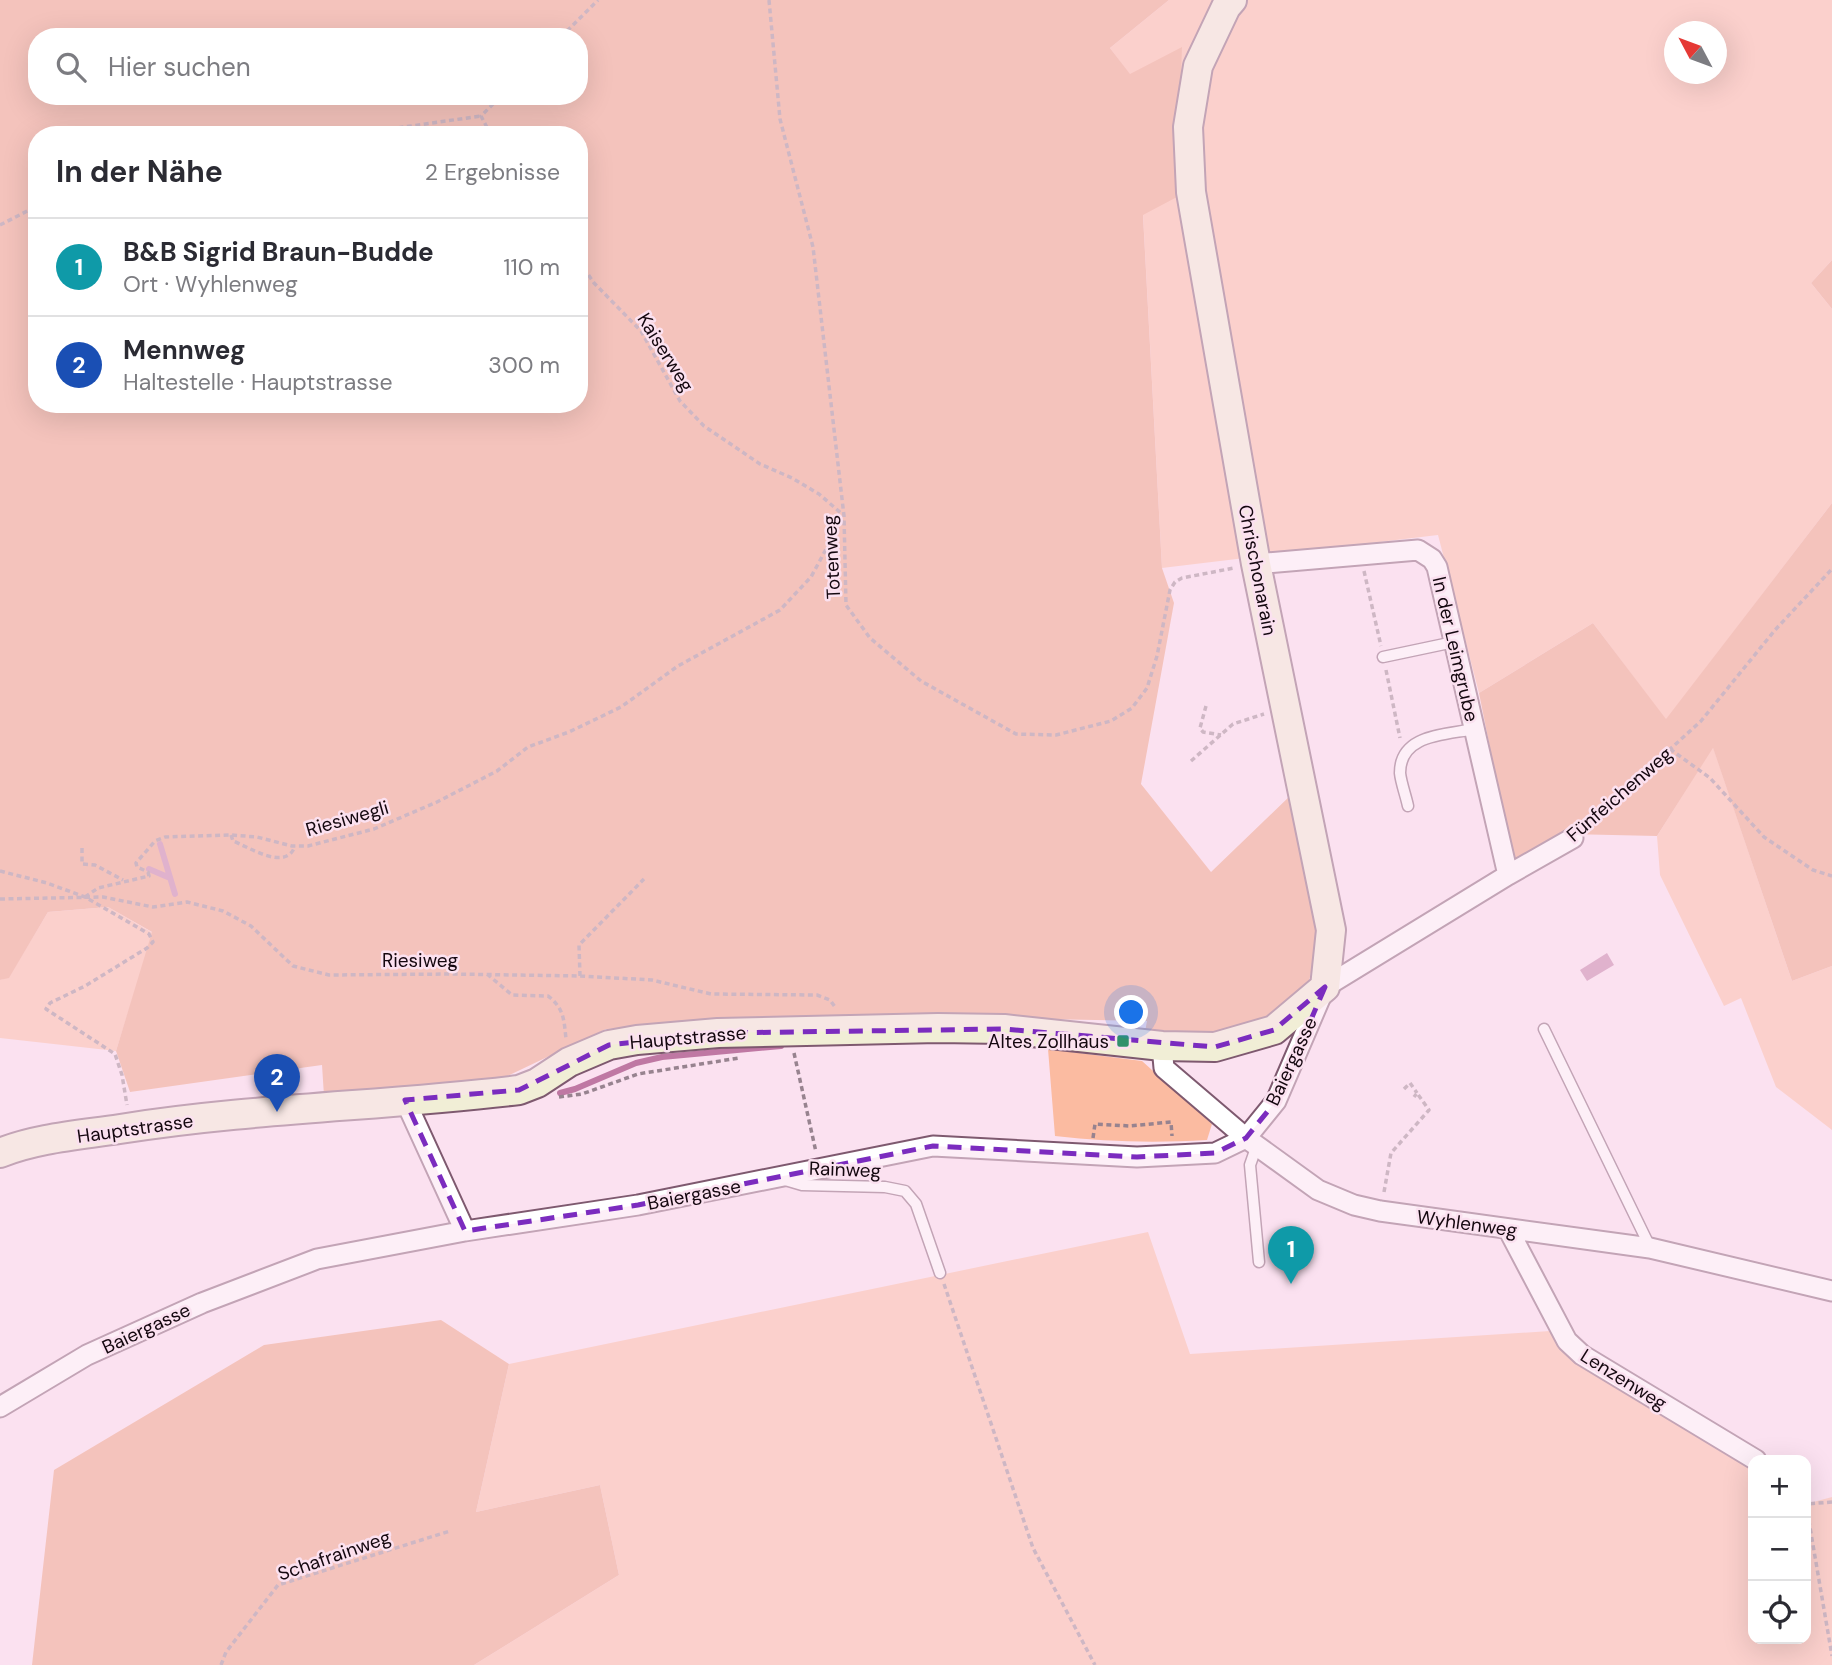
<!DOCTYPE html>
<html lang="de">
<head>
<meta charset="utf-8">
<style>
  :root { --surface:#fff; --page:#f7f7f7; --text:#2b2b33; --muted:#7c7c81; --line:#e1e1e2; --accent:#31916b }
  body { margin:0; font-family:"DM Sans",sans-serif; background:var(--page); color:var(--text) }
  .controls { position:absolute; right:21px; bottom:21px; display:grid; overflow:hidden; border-radius:14px; box-shadow:0 7px 28px #0002 }
  .controls button { width:63px; height:63px; display:grid; place-items:center; padding:0; border:0; border-bottom:2px solid var(--line); background:var(--surface); color:var(--text); font:35px sans-serif }
  .compass { position:absolute; left:1664px; top:21px; width:63px; height:63px; border-radius:50%; background:var(--surface); box-shadow:0 7px 28px #0002; rotate:311deg }
  .you { position:absolute; left:1132px; top:1013px; width:24px; height:24px; margin:-18px; border:5px solid #fff; border-radius:50%; background:#1a73e8; box-shadow:0 0 0 10px #1a73e833 }
  .badge { display:grid; place-items:center; width:46px; height:46px; border-radius:50%; background:var(--accent); color:#fff; font-size:23px; font-weight:700 }
  .pin { position:absolute; translate:-50% -58px; filter:drop-shadow(0 2px 4px #0008) }
  .pin::after { content:''; position:absolute; top:37px; width:24px; height:21px; background:inherit; clip-path:polygon(0 0,100% 0,50% 100%) }
  .list { margin:0; padding:0; list-style:none }
  h2 { display:flex; justify-content:space-between; align-items:center; height:91px; margin:0; padding:0 28px; font-size:30px }
  h2 small { font-size:23px; font-weight:400; color:var(--muted) }
  .list li { display:grid; grid-template-columns:46px 1fr auto; gap:21px; align-items:center; box-sizing:border-box; height:98px; padding:0 28px; border-top:2px solid var(--line) }
  .list b { display:block; font-size:26px; white-space:nowrap }
  .list p { margin:0; font-size:23px; white-space:nowrap; color:var(--muted) }
  .list em { font-size:23px; font-style:normal; color:var(--muted) }
  .icon { flex:none; width:38px; height:38px; fill:none; stroke:currentColor; stroke-width:2; stroke-linecap:round; stroke-linejoin:round }
  .map { position:relative; flex:none; width:1832px; height:1665px; overflow:hidden }
  .search { position:absolute; background:var(--surface); box-shadow:0 7px 28px #0002; left:28px; top:28px; width:560px; height:77px; display:flex; align-items:center; gap:18px; box-sizing:border-box; padding:0 24px; border-radius:28px; color:var(--muted); font-size:26px }
  .panel { position:absolute; background:var(--surface); box-shadow:0 7px 28px #0002; left:28px; top:126px; width:560px; height:287px; border-radius:28px }
  .map>svg:first-child { display:block }
  .green { fill:#fbbba1; fill-rule:evenodd }
  .forest { fill:#ec9e7d; fill-rule:evenodd }
  .water { fill:#bf78a3 }
  .lines { fill:none; stroke-linecap:round; stroke-linejoin:round }
  .stream { stroke:#bf78a3; stroke-width:6 }
  .lane-casing { stroke:#7e596f; stroke-width:13 }
  .street-casing { stroke:#7e596f; stroke-width:23 }
  .secondary-casing { stroke:#7e596f; stroke-width:32 }
  .path { stroke:#97838f; stroke-width:3.5; stroke-dasharray:5 3.5; stroke-linecap:butt }
  .lane { stroke:#fff; stroke-width:10 }
  .street { stroke:#fff; stroke-width:19 }
  .secondary { stroke:#f1eed6; stroke-width:28 }
  .marked { fill:none; stroke:#7b2cbf; stroke-width:5; stroke-dasharray:14 9; stroke-linejoin:round }
  .poi-dot { fill:#31916b; stroke:#fbe1f0; stroke-width:2.5 }
  .labels { text-anchor:middle; stroke-width:5; stroke-linejoin:round; paint-order:stroke }
  .street-label { font-size:19px; fill:#14070f; stroke:#fbe1f0 }
  .poi-label { font-size:19px; fill:#14070f; stroke:#fbe1f0; text-anchor:end }
</style>
</head>
<body>
<div class="map">
<svg width="1832" height="1665" viewBox="0 0 1832 1665">
  <rect width="100%" height="100%" fill="#fbe1f0"/>
  <!-- green -->
  <path class="green" d="M1169,0h663v260l-21,23 21,26v194l-166,217 -73,-97 -114,70 -41,-158 -276,33 -19,-354 39,-166 -52,27 -20,-27zM1674,32h42v42h-42z
    M1713,747l79,234 40,-15v164l-56,-43 -35,-89 -17,8 -64,-131 -3,-39z
    M108,907l45,26 -37,118 -116,-13v-58l9,-3 39,-65z
    M1048,1049l94,12 70,63 -5,16c-51,3 -101,2 -152,-4z
    M1148,1232l42,122 360,-23 203,138v170h53v-135l26,-7v168h-1358l145,-90 -19,-90 -124,27 33,-148z"/>
  <!-- forest -->
  <path class="forest" d="M0,0h1169l-59,48 20,26 52,-27 -5,150 -34,18 19,353 12,35 -33,181 70,88 81,-78 27,141 -11,51 -42,35 -54,15 -67,-4 2,-11 -200,-4 -120,2 -221,10 -111,53 -171,14 -2,-31 -192,27 -14,-41 36,-119 -44,-25 -60,5 -39,66 -9,2zM37,37h542v59h-542zM37,135h542v269h-542z
    M1832,260v49l-21,-26z
    M1832,503v463l-40,15 -79,-233 -56,88 -90,-2 -54,29 -34,-170 114,-70 73,96z
    M441,1320l68,44 -33,148 124,-27 19,90 -145,90h-442l22,-195 210,-125z"/>
  <!-- water -->
  <path class="water" d="M1607,953l7,12 -27,16 -7,-11z"/>
  <g class="lines">
    <!-- stream -->
    <path class="stream" d="M160,844l15,50
      M149,869l21,9
      M560,1093l15,-4 61,-26 26,-6 119,-11"/>
    <defs>
      <path id="lane" d="M1383,657l71,-15
        M1408,806c-2,-10 -7,-23 -8,-33 0,-39 45,-38 74,-44
        M1544,1029l106,218
        M1257,1145l-7,20 9,97
        M785,1180l17,5 83,2 20,4 11,13 24,69"/>
      <path id="street" d="M1256,564l162,-14 14,9 5,8 71,308
        M1162,1046l2,22 82,70 72,52 36,15 26,6 270,37 182,43
        M405,1100l60,131
        M1508,1229l59,112 15,14 174,105
        M0,1407l87,-52 115,-52 115,-44 148,-28 173,-26 295,-59 204,11 78,-4 31,-15 30,-37 49,-114 183,-112 65,-37"/>
      <path id="secondary" d="M0,1153c37,-15 81,-18 120,-24 132,-21 266,-23 399,-39l18,-7 32,-21 40,-17 28,-5 81,-7 220,-5 66,1 158,17 53,1 59,-17 51,-43 6,-57 -75,-366 -65,-372 -3,-65 10,-61 28,-59 6,-7"/>
    </defs>
    <!-- lane casing -->
    <use href="#lane" class="lane-casing"/>
    <!-- street casing -->
    <use href="#street" class="street-casing"/>
    <!-- secondary casing -->
    <use href="#secondary" class="secondary-casing"/>
    <!-- path -->
    <path class="path" d="M769,0l11,119 33,128 31,269 2,89 24,33 51,43 95,53 40,1 55,-14 21,-13 15,-20 10,-32 13,-66 5,-8 7,-4 52,-10
      M561,37l37,-37
      M348,135l133,-19
      M491,135l-10,-19 20,-20
      M0,225l37,-19
      M579,261l15,22 47,48 39,70 24,25 56,38 32,14 27,16 23,20
      M1364,571l17,75
      M1386,670l14,68
      M1206,706l-6,22 3,4 18,3
      M1670,749l40,29 54,59 49,33 19,6
      M1191,761l42,-37 31,-10
      M1587,825l114,-104 74,-91 57,-61
      M231,835l2,6c16,6 53,31 62,5
      M82,848v16l13,1 28,15
      M0,871l47,12 38,14 64,37 4,8 -6,6 -62,38 -35,17 -4,6 69,45 7,21 5,30
      M85,897l13,-9 51,-12 -1,-4 -11,-5 -1,-4 19,-22 10,-4 66,-2 26,2 35,9h16l66,-17 63,-27 60,-31 31,-24 41,-15 52,-25 57,-41 102,-56 31,-33 32,-59
      M0,899l103,-2 50,10 34,-5 36,9 28,15 42,40 36,9 123,-1 128,2 72,4 59,14 106,1 13,5 5,7
      M487,974l25,21 36,1c16,12 16,24 18,43
      M580,976l-1,-31 65,-66
      M794,1053l22,99
      M1404,1089l6,-6 7,10
      M559,1097l23,-3 56,-20 101,-16
      M1093,1138l2,-14 35,2 41,-4 1,14
      M1384,1192l7,-39 38,-43 -12,-17 -3,4
      M944,1284l89,264 62,117
      M1832,1502l-26,2 26,152
      M221,1665l5,-13 52,-67 172,-54"/>
    <!-- lane -->
    <use href="#lane" class="lane"/>
    <!-- street -->
    <use href="#street" class="street"/>
    <!-- secondary -->
    <use href="#secondary" class="secondary"/>
  </g>
  <!-- marked area -->
  <path d="M0 0H1832V1665H0ZM1325,987l-49,114 -30,37 -31,15 -78,4 -204,-11 -295,59 -173,26 -60,-131 114,-10 90,-45 109,-12 286,-4 211,18 59,-17z" fill="#fbe1f0" fill-opacity=".55" fill-rule="evenodd"/>
  <path class="marked" d="M1325,987l-49,114 -30,37 -31,15 -78,4 -204,-11 -295,59 -173,26 -60,-131 114,-10 90,-45 109,-12 286,-4 211,18 59,-17z"/>
  <!-- markers -->
  <rect class="poi-dot" x="1116" y="1034" width="14" height="14" rx="3.5"/>
  <g class="labels">
    <!-- street labels -->
    <g class="street-label">
      <text transform="translate(666 352) rotate(58)" y="7">Kaiserweg</text>
      <text transform="translate(831 557) rotate(-93)" y="7">Totenweg</text>
      <text transform="translate(1258 570) rotate(79)" y="7">Chrischonarain</text>
      <text transform="translate(1456 649) rotate(77)" y="7">In der Leimgrube</text>
      <text transform="translate(1619 794) rotate(-41)" y="7">Fünfeichenweg</text>
      <text transform="translate(347 818) rotate(-16)" y="7">Riesiwegli</text>
      <text x="420" y="967">Riesiweg</text>
      <text transform="translate(688 1037) rotate(-5)" y="7">Hauptstrasse</text>
      <text transform="translate(1291 1061) rotate(-65)" y="7">Baiergasse</text>
      <text transform="translate(135 1128) rotate(-8)" y="7">Hauptstrasse</text>
      <text transform="translate(845 1169) rotate(2)" y="7">Rainweg</text>
      <text transform="translate(694 1194) rotate(-11)" y="7">Baiergasse</text>
      <text transform="translate(1467 1223) rotate(8)" y="7">Wyhlenweg</text>
      <text transform="translate(146 1328) rotate(-25)" y="7">Baiergasse</text>
      <text transform="translate(1624 1379) rotate(32)" y="7">Lenzenweg</text>
      <text transform="translate(334 1555) rotate(-19)" y="7">Schafrainweg</text>
    </g>
    <!-- poi labels -->
    <g class="poi-label">
      <text x="1109" y="1048">Altes Zollhaus</text>
    </g>
  </g>
</svg>
<div class="controls">
<button>+</button>
<button>−</button>
<button><svg class="icon" aria-label="locate" viewBox="0 0 24 24"><circle cx="12" cy="12" r="6"/><path d="M12 2v4M12 18v4M2 12h4M18 12h4"/></svg></button>
</div>
<svg class="compass" viewBox="-18 -18 36 36"><path d="M0-13l5 13h-10z" fill="#e53935"/><path d="M0 13l5-13h-10z" fill="#7c7c81"/></svg>
<div class="you"></div>
<div class="pin badge" style="left:1291px;top:1284px;background:#0f9aa8">1</div>
<div class="pin badge" style="left:277px;top:1112px;background:#1a4fb4">2</div>
<div class="search"><svg class="icon" aria-label="search" viewBox="0 0 24 24"><circle cx="10" cy="10" r="6"/><path d="M15 15l6 6"/></svg>Hier suchen</div>
<section class="panel">
<h2>In der Nähe<small>2 Ergebnisse</small></h2>
<ul class="list">
<li><span class="badge" style="background:#0f9aa8">1</span><div><b>B&amp;B Sigrid Braun-Budde</b><p>Ort · Wyhlenweg</p></div><em>110 m</em></li>
<li><span class="badge" style="background:#1a4fb4">2</span><div><b>Mennweg</b><p>Haltestelle · Hauptstrasse</p></div><em>300 m</em></li>
</ul>
</section>
</div>
</body>
</html>
